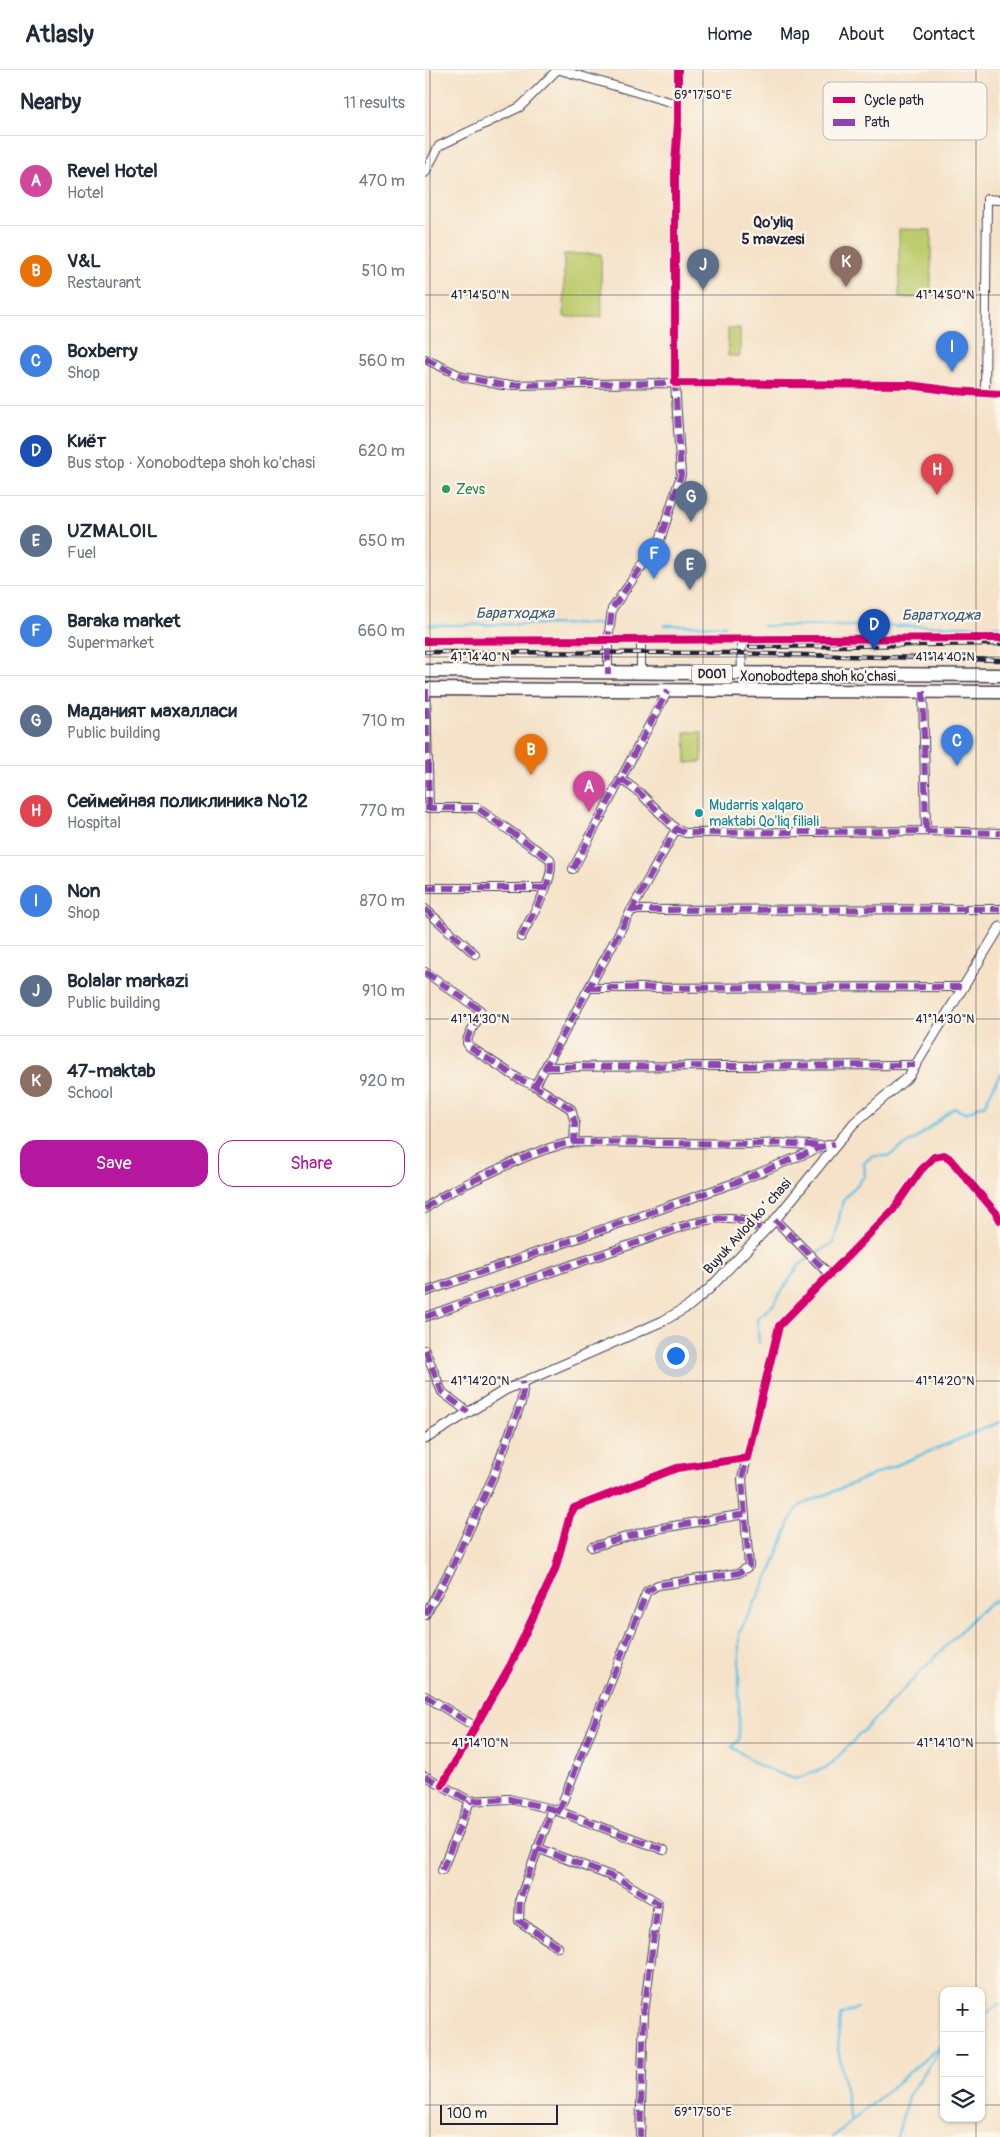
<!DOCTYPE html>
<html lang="en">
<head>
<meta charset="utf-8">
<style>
  :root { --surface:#fff; --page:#f6f6f7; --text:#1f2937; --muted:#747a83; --line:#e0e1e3; --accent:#b5179e }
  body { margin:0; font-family:Pangolin,sans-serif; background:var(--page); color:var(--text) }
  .controls { position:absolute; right:15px; bottom:15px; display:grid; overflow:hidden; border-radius:10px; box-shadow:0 1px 4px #0004 }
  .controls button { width:45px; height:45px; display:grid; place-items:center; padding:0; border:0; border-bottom:1px solid var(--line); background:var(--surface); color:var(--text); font:25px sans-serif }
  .scale { position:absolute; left:15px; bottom:12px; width:118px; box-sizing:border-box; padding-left:5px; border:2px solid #22223b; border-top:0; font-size:14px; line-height:18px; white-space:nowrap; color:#22223b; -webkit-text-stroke:4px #fbf7ec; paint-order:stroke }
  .you { position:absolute; left:250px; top:1285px; width:18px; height:18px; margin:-12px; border:4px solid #fff; border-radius:50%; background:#1a73e8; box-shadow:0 0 0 8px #1a73e833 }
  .badge { display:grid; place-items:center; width:32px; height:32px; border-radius:50%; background:var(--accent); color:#fff; font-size:16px; font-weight:700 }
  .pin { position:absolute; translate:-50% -41px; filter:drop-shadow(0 1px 2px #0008) }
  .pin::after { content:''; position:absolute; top:26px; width:18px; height:15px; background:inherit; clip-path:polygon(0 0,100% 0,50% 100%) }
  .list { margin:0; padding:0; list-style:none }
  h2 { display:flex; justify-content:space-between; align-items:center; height:65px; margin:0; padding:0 20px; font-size:21px }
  h2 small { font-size:16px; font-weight:400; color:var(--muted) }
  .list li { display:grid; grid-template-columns:32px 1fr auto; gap:15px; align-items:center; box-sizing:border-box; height:90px; padding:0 20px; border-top:1px solid var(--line) }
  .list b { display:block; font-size:19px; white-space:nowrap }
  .list p { margin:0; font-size:16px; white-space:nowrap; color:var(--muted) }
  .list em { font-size:16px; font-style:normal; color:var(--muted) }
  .actions { display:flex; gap:10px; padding:15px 20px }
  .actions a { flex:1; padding:11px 0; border:1px solid var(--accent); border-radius:15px; text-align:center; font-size:18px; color:var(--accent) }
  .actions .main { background:var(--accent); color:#fff }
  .icon { flex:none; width:28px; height:28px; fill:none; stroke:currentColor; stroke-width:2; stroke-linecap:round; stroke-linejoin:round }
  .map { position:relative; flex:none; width:575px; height:2067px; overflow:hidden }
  header { display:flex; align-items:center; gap:30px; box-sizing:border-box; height:70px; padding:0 25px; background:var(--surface); border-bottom:1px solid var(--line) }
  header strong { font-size:24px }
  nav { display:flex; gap:28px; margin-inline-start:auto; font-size:18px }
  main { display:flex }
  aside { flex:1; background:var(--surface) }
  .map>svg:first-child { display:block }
  .green { fill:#bdcc6e; stroke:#707754 }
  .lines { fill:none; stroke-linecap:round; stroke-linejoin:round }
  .stream { stroke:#66c3e4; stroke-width:2.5 }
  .minor-casing { stroke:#423f50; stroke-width:10 }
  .tertiary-casing { stroke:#423f50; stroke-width:11 }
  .trunk-casing { stroke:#423f50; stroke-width:15 }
  .minor { stroke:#fff; stroke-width:8 }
  .tertiary { stroke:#fff; stroke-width:9 }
  .trunk { stroke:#fff; stroke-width:12 }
  .rail-casing { stroke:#22223b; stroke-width:4.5 }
  .rail { stroke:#fbf7ec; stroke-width:2.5; stroke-dasharray:8; stroke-linecap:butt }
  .quiet { stroke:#8e44ad; stroke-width:6; stroke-dasharray:12 6; stroke-linecap:butt }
  .cycleway-casing { stroke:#fbf7ec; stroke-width:11 }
  .cycleway { stroke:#d6006c; stroke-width:8 }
  .ticks { fill:none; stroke:#22223b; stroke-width:1; stroke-opacity:0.45 }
  .leisure-dot { fill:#2e9e5b; stroke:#fbf7ec; stroke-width:2 }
  .culture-dot { fill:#0f9aa8; stroke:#fbf7ec; stroke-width:2 }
  .labels { text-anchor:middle; stroke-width:4.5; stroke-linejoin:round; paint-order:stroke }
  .shield { fill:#fbf7ec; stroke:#636270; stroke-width:1 }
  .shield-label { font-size:12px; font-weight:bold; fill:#22223b }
  .leisure-label { font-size:14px; fill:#27864d; stroke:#fbf7ec; text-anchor:start }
  .street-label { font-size:14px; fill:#22223b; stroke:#fbf7ec }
  .culture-label { font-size:14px; fill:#0d838f; stroke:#fbf7ec; text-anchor:start }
  .neighbourhood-label { font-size:15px; font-weight:bold; fill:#22223b; stroke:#fbf7ec }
  .water-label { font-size:15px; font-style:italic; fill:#3a5a76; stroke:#fbf7ec }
  .key { fill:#fbf7ec; stroke:#bab7b7; stroke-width:1 }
  .key-label { font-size:14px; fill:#22223b }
  .ticks-label { font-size:12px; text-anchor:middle; fill:#22223b; stroke:#fbf7ec; stroke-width:4.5; stroke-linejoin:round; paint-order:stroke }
</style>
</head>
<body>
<header>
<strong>Atlasly</strong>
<nav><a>Home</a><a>Map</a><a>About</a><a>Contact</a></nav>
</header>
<main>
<aside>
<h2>Nearby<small>11 results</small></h2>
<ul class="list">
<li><span class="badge" style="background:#d1479c">A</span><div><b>Revel Hotel</b><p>Hotel</p></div><em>470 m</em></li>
<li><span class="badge" style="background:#e8710a">B</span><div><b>V&amp;L</b><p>Restaurant</p></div><em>510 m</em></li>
<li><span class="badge" style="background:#3f7fe0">C</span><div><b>Boxberry</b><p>Shop</p></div><em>560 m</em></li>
<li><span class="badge" style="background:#1a4fb4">D</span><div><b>Киёт</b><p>Bus stop · Xonobodtepa shoh ko'chasi</p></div><em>620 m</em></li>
<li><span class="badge" style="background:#5c6f8a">E</span><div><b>UZMALOIL</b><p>Fuel</p></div><em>650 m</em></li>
<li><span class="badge" style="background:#3f7fe0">F</span><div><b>Baraka market</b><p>Supermarket</p></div><em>660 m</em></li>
<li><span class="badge" style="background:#5c6f8a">G</span><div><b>Маданият махалласи</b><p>Public building</p></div><em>710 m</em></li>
<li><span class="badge" style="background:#e0444e">H</span><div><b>Сеймейная поликлиника №12</b><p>Hospital</p></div><em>770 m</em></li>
<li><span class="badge" style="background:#3f7fe0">I</span><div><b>Non</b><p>Shop</p></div><em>870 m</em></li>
<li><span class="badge" style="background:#5c6f8a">J</span><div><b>Bolalar markazi</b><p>Public building</p></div><em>910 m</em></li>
<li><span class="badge" style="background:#8d6e63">K</span><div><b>47-maktab</b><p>School</p></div><em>920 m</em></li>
</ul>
<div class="actions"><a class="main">Save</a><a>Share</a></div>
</aside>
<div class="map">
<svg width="575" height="2067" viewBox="0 0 575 2067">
  <rect width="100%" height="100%" fill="#fbf7ec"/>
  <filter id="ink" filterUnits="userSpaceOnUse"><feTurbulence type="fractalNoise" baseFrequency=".02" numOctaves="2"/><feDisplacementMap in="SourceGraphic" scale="10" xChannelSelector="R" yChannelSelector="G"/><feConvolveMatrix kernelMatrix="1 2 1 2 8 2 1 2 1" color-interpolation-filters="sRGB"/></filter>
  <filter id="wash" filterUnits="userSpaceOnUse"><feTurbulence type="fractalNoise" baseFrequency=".0096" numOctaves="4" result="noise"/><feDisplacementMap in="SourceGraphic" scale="20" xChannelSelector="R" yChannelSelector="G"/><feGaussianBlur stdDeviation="1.12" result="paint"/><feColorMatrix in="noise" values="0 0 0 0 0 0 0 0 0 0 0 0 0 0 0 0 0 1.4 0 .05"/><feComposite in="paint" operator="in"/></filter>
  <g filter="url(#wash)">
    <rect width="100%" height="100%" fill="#f5e2c8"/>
    <!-- green -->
    <path class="green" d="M474,159l32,1v68h-32z
      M139,184h37l1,63h-38z
      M303,258h12v28h-12z
      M260,662h17v30l-16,1z"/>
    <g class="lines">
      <!-- stream -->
      <path class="stream" d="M4,555l172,-1
        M239,555l61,1
        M338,556h237
        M334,1273l-2,-25 16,-13 26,-40 35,-23 9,-42 22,-24 -1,-13 8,-7h17l29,-19 36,-29 11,5 20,-9 15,-30
        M575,1352l-199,83 -9,11 -20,53 -33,64v107l-7,7 30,20 33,12 33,-12 150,-154 22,-16
        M556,1947l19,-13
        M426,2052l-13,-73 2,-33 17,-8
        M408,2067l111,-94
        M472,2067l11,-40 35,-52"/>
    </g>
  </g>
  <g filter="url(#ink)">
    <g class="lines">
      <defs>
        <path id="minor" d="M135,0l117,34
          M253,0v52l-3,41v220l234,2 45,6 46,3
          M0,103l14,-27 81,-39 37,-37
          M0,289l38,18 39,8 173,-2 6,92 -21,65 -48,69 -4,32v33
          M560,323l2,-194 13,1
          M316,570l1,34
          M0,571l575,-3
          M216,603v-32
          M1,619l3,119
          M498,621l3,140
          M196,709l19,14 36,36 9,4 241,-2 74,2
          M0,738h52l73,51c6,21 -20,59 -29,78
          M148,799l95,-179
          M0,818h121
          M0,839l50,45
          M206,840l369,-1
          M0,902l55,38c0,13 -13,21 -13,33l3,4 49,32 16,7 36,23 4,15 -1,18
          M164,918l373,-1
          M121,997l369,-2
          M110,1016l141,-257
          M0,1139c16,-14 35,-22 54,-31 31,-14 61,-30 95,-36l187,2 17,-1 44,3
          M350,1150l55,55
          M0,1222l312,-110 87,-36 11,-2
          M0,1247c68,-25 137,-49 205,-72 31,-10 63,-26 96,-27 15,-1 26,5 38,13
          M0,1280l17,42 26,20
          M167,1477l58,-17 95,-16
          M0,1545l27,-48 42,-92 27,-72 2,-12 -1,-9
          M0,1626l49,30
          M0,1706l45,25 39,-2 43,10
          M17,1715l69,-121 44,-94 15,-55 4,-7 103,-40 70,-10 32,-132 114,-116 28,-40 13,-13 10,-2 5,3 48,56 3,6
          M134,1741l88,-220 11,-6 81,-12 10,-7 -7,-87 5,-21
          M112,1778l82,31 39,24 -14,110 -4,124
          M17,1800l28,-69
          M133,1877l-39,-26 1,-22 32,-90 112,41"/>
        <path id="tertiary" d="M0,1369l80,-49 158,-69 26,-15 20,-17 66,-69 79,-97 55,-47 91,-149"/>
        <path id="trunk" d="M0,601l575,4
          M0,619l575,3"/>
      </defs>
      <!-- minor casing -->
      <use href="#minor" class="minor-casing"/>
      <!-- tertiary casing -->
      <use href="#tertiary" class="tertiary-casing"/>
      <!-- trunk casing -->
      <use href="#trunk" class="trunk-casing"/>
      <!-- minor -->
      <use href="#minor" class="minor"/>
      <!-- tertiary -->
      <use href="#tertiary" class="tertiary"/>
      <!-- trunk -->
      <use href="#trunk" class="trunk"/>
      <defs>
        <path id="rail" d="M325,577l250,-3
          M0,582l302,1 273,7"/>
      </defs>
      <!-- rail casing -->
      <use href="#rail" class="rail-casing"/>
      <!-- rail -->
      <use href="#rail" class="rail"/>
      <!-- quiet -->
      <path class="quiet" d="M0,289l38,18 39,8 173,-2 6,92 -21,65 -48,69 -4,32v33
        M1,619l3,119
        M498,621l3,140
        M196,709l19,14 36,36 9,4 241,-2 74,2
        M0,738h52l73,51c6,21 -20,59 -29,78
        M148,799l95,-179
        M0,818h121
        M0,839l50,45
        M206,840l369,-1
        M0,902l55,38c0,13 -13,21 -13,33l3,4 49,32 16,7 36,23 4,15 -1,18
        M164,918l373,-1
        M121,997l369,-2
        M110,1016l141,-257
        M0,1139c16,-14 35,-22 54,-31 31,-14 61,-30 95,-36l187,2 17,-1 46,3
        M350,1150l55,55
        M0,1222l312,-110 87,-36 11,-2
        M0,1247c68,-25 137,-49 205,-72 31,-10 63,-26 96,-27 15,-1 26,5 38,13
        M0,1280l17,42 26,20
        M167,1477l58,-17 95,-16
        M0,1545l27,-48 42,-92 27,-72 2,-12 -1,-9
        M0,1626l49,30
        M0,1706l45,25 39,-2 43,10
        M134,1741l88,-220 11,-6 81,-12 10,-7 -7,-87 5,-21
        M112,1778l82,31 39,24 -14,110 -4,124
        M17,1800l28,-69
        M133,1877l-39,-26 1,-22 32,-90 112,41"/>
      <defs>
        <path id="cycleway" d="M253,0v52l-3,41v220l234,2 45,6 46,3
          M0,571l575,-3
          M17,1715l69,-121 44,-94 15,-55 4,-7 103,-40 70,-10 32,-132 114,-116 28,-40 13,-13 10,-2 5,3 48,56 3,6"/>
      </defs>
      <!-- cycleway casing -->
      <use href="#cycleway" class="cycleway-casing"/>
      <!-- cycleway -->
      <use href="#cycleway" class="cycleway"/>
    </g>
  </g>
  <!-- ticks -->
  <path class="ticks" d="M5,0v2067M278,0v2067M551,0v1921M0,225h575M0,587h575M0,949h575M0,1311h575M0,1673h575M0,2035h519M556,2035h19M551,2048v19"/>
  <!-- markers -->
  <circle class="leisure-dot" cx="21" cy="419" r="5"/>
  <circle class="culture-dot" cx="274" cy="743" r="5"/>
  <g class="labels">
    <!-- shield labels -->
    <rect class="shield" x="267" y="594.5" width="40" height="19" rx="4"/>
    <g class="shield-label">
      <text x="287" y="608">D001</text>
    </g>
    <!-- leisure labels -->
    <g class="leisure-label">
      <text x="31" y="424">Zevs</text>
    </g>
    <!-- street labels -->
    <g class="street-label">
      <text x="393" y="611">Xonobodtepa shoh ko'chasi</text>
      <text transform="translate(322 1156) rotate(-48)" y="5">Buyuk Avlod koʻchasi</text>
    </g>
    <!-- culture labels -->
    <g class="culture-label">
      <text x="284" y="740">Mudarris xalqaro<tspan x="284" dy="16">maktabi Qo'liq filiali</tspan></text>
    </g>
    <!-- neighbourhood labels -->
    <g class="neighbourhood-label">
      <text x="348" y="157">Qo'yliq<tspan x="348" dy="17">5 mavzesi</tspan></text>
    </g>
    <!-- water labels -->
    <g class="water-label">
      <text x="90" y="548">Баратходжа</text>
      <text x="516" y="550">Баратходжа</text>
    </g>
  </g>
  <!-- legend -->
  <rect x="398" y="12" width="164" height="58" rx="8" class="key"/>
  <rect x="408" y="27" width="22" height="6" fill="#d6006c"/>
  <rect x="408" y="49" width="22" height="7" fill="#8e44ad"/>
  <g class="key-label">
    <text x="439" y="35">Cycle path</text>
    <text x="439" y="57">Path</text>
  </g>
  <g class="ticks-label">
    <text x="278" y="29">69°17'50"E</text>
    <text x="55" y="229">41°14'50"N</text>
    <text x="520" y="229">41°14'50"N</text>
    <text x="55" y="591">41°14'40"N</text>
    <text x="520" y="591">41°14'40"N</text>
    <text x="55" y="953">41°14'30"N</text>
    <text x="520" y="953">41°14'30"N</text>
    <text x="55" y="1315">41°14'20"N</text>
    <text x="520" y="1315">41°14'20"N</text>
    <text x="55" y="1677">41°14'10"N</text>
    <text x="520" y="1677">41°14'10"N</text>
    <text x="278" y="2046">69°17'50"E</text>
  </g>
</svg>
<div class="controls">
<button>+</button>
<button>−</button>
<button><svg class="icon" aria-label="layers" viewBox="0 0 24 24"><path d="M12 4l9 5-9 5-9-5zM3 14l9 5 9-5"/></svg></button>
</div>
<div class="scale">100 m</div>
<div class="you"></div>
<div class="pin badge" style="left:164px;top:742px;background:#d1479c">A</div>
<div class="pin badge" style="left:106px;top:705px;background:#e8710a">B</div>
<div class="pin badge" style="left:532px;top:696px;background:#3f7fe0">C</div>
<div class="pin badge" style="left:449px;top:580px;background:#1a4fb4">D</div>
<div class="pin badge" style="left:265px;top:520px;background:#5c6f8a">E</div>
<div class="pin badge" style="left:229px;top:509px;background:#3f7fe0">F</div>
<div class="pin badge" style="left:266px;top:452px;background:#5c6f8a">G</div>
<div class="pin badge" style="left:512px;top:425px;background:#e0444e">H</div>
<div class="pin badge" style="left:527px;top:302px;background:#3f7fe0">I</div>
<div class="pin badge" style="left:278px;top:220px;background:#5c6f8a">J</div>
<div class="pin badge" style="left:421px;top:217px;background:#8d6e63">K</div>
</div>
</main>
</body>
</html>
